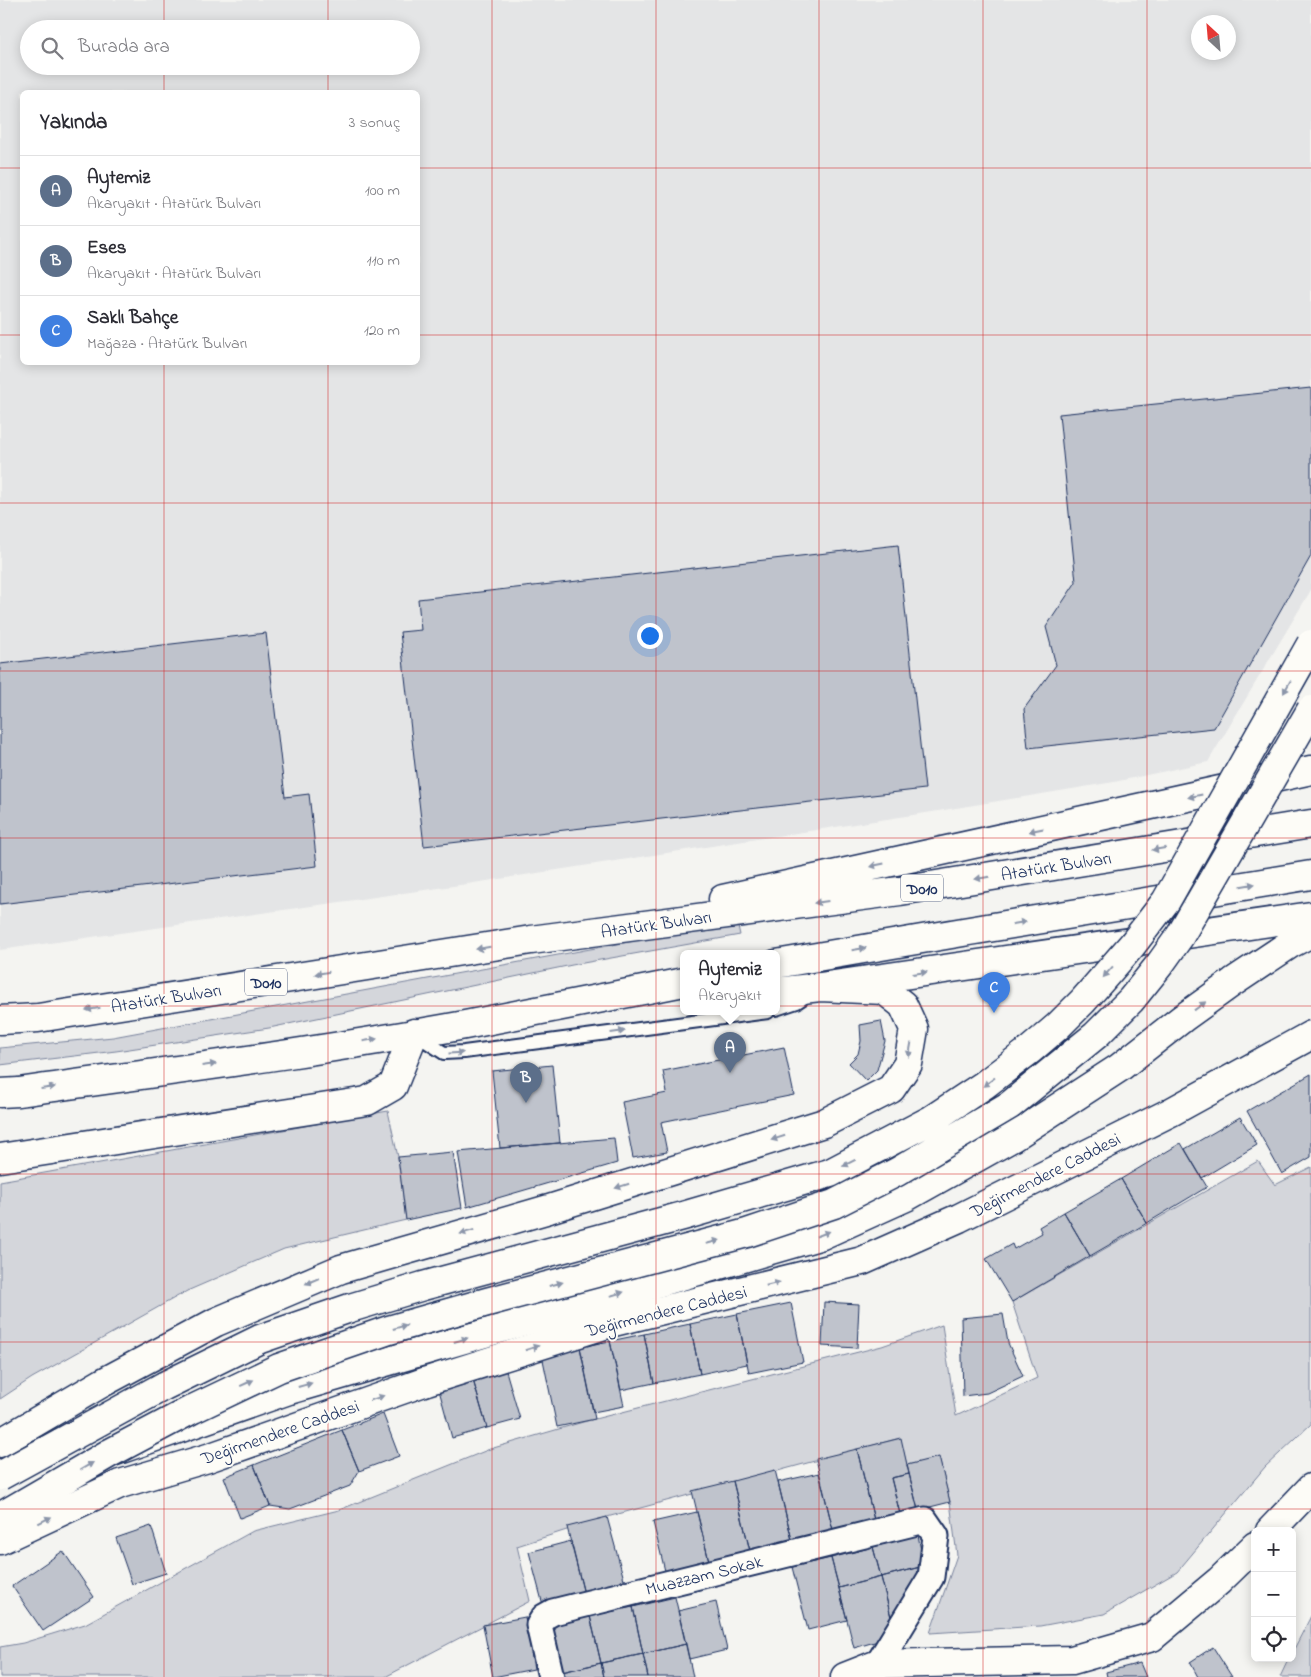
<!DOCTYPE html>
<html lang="tr">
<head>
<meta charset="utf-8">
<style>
  :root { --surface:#fff; --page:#f7f7f7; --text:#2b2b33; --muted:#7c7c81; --line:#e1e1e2; --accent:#7c3aed }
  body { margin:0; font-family:"Indie Flower",sans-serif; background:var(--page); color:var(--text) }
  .controls { position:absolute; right:15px; bottom:15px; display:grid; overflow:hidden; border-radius:8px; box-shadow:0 2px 12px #0003 }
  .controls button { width:45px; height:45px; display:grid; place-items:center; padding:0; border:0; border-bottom:1px solid var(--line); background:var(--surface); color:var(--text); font:25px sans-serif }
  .compass { position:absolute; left:1191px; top:15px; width:45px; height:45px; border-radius:50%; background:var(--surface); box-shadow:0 2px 12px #0003; rotate:334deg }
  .you { position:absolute; left:649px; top:635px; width:18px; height:18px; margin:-12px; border:4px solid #fff; border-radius:50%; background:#1a73e8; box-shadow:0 0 0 8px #1a73e833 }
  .badge { display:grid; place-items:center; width:32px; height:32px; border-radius:50%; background:var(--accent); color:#fff; font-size:16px; font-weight:700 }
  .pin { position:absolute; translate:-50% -41px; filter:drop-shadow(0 1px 2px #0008) }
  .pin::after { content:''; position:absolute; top:26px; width:18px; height:15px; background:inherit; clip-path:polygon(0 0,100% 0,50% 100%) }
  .popup { position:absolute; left:680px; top:950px; width:100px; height:65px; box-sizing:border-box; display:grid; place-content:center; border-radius:8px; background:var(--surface); filter:drop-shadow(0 1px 4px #0005); font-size:16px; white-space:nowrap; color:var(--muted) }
  .popup b { font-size:19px; color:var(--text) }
  .popup::after { content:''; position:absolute; left:50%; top:100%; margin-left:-10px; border:10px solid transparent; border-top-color:var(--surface) }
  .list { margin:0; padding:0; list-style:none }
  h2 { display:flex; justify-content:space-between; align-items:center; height:65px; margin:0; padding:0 20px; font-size:21px }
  h2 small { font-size:16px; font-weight:400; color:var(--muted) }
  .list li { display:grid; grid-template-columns:32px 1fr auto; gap:15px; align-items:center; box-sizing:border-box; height:70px; padding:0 20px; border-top:1px solid var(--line) }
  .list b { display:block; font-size:19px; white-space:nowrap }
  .list p { margin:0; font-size:16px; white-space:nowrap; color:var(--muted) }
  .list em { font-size:16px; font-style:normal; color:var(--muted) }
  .icon { flex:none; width:28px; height:28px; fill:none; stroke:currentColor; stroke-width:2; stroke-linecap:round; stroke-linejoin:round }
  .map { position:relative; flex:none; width:1311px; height:1677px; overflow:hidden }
  .search { position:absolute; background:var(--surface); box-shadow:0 2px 12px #0003; left:20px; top:20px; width:400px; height:55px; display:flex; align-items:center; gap:12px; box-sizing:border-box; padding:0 18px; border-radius:28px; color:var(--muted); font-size:19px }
  .panel { position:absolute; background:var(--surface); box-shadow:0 2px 12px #0003; left:20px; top:90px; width:400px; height:275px; border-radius:8px }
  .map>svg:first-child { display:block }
  .built { fill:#e4e5e6; fill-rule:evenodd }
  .green { fill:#d4d6db; stroke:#78829c }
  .building { fill:#bfc3cc; stroke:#1b2f5e }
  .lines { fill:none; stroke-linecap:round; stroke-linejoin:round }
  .service-casing { stroke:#1b2f5e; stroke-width:16 }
  .minor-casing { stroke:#1b2f5e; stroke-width:29 }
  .tertiary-casing { stroke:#1b2f5e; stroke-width:31 }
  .secondary-casing { stroke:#1b2f5e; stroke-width:31 }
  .primary-casing { stroke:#1b2f5e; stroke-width:31 }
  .trunk-casing { stroke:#1b2f5e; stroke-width:31 }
  .service { stroke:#fdfcf7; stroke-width:12 }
  .minor { stroke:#fdfcf7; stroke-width:25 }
  .tertiary { stroke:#fdfcf7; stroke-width:28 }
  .secondary { stroke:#fdfcf7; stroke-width:28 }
  .primary { stroke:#fdfcf7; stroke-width:28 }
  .trunk { stroke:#fdfcf7; stroke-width:28 }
  .trunk-bridge-casing { stroke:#1b2f5e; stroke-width:31; stroke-linecap:butt }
  .trunk-bridge { stroke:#fdfcf7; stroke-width:28 }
  .oneway { fill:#8c96aa }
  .grid { fill:none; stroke:#d62828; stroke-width:1; stroke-opacity:0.55 }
  .labels { text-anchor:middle; stroke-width:4; stroke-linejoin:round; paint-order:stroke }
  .shield { fill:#fdfcf7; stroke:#5f6c8c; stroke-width:1 }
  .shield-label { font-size:16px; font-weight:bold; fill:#1b2f5e }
  .street-label { font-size:18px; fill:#1b2f5e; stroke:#fdfcf7 }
</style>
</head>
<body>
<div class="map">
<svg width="1311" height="1677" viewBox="0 0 1311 1677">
  <rect width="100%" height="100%" fill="#f4f4f1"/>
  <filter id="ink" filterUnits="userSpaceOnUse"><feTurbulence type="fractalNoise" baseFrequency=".02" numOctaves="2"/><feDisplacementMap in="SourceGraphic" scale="10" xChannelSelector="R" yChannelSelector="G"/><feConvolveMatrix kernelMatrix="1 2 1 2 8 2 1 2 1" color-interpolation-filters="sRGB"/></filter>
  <g filter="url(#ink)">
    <!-- built -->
    <path class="built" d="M0,0h1311v590l-103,172 -94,20 -182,30 -465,72 -467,66zM1198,22h30v30h-30zM29,29h382v37h-382zM22,92h396v270h-396z"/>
    <!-- green -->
    <path class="green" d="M737,922l3,13 -168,30 -303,63 -153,23 -116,14v-17l113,-11z
      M388,1111l10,46 8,63 -122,29 -97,42 -155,87 -32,21v-218z
      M1258,1161l17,24 36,-18v257l-46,43 -88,105 -73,42 -64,12 -110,7 27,-78 -7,-53 -11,-44 -32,7 -7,-27 -293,79 -90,29 13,55 -145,76h-385v-30l23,-4 62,-19 168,-93 86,-21 151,-61 93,-27 299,-76 60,-21 14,91 81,-38 -25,-76z
      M1311,1616v61h-31l9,-19h3v-5z"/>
    <!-- building -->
    <path class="building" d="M1311,388v168l-97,172 -186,20 -4,-39 32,-44 -10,-38 30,-45 -17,-168z
      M898,545l27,244 -501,57 -24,-214 21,-2 -3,-31z
      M266,633l19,164 24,-3 8,72 -317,38v-240z
      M881,1021l4,20 -8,29 -11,11 -17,-18 9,-9 3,-13 -1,-16z
      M784,1047l10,48 -133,27 6,30 -34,6 -11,-56 45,-9 -4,-22z
      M552,1065l8,78 -60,5 -8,-77z
      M1311,1074v83l-29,17 -35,-63z
      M1240,1117l17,28 -55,33 -17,-29z
      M614,1138l3,25 -150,44 -9,-55z
      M1181,1143l26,44 -60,36 -26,-44z
      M453,1152l9,56 -56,12 -8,-63z
      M1121,1179l26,44 -57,33 -26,-44z
      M1064,1212l26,44 -78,46 -26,-43 26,-15 2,5 28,-16 -3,-6z
      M824,1302l35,2 -2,44 -35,-2z
      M791,1303l12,59 -54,11 -12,-59z
      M737,1314l10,50 -47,10 -10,-50z
      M1003,1314l5,29 15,33 -36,17 -24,3 -2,-78z
      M690,1324l10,50 -46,9 -10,-49z
      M644,1334l10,49 -33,7 -11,-49z
      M610,1341l14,65 -31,6 -13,-65z
      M580,1347l15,72 -38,8 -15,-72z
      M506,1371l14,48 -33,9 -14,-48z
      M473,1380l14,48 -35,10 -13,-48z
      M383,1414l16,42 -40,15 -17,-41z
      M342,1430l17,41 -9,15 -60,23 -20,-3 -16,-41z
      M901,1438l8,36 -18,4 9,36 -26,6 -17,-71z
      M857,1449l17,71 -41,10 -17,-71z
      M939,1457l11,45 -32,8 -11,-45z
      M254,1465l16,41 -30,12 -16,-41z
      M775,1470l17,70 -42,11 -17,-70z
      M819,1473l14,57 -41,10 -14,-58z
      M909,1474l9,36 -18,4 -9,-36z
      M733,1481l17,70 -41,10 -17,-70z
      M697,1512l12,49 -44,10 -12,-49z
      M607,1517l18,66 -41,11 -17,-67z
      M151,1526l15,47 -34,11 -16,-46z
      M918,1535l6,31 -43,11 -8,-30z
      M571,1541l13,53 -41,11 -14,-53z
      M873,1547l8,30 -42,11 -8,-30z
      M63,1551l31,46 -51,34 -31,-45z
      M831,1558l16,62 -39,10 -16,-63z
      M924,1566l-32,55 -11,-44z
      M881,1577l11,44 -14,20 -24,7 -15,-60z
      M675,1597l11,47 -43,10 -10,-47z
      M716,1602l11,48 -38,9 -11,-48z
      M633,1607l10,47 -42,9 -11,-47z
      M590,1616l11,47 -39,9 -11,-47z
      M525,1617l9,52 -41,8 -10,-52z
      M686,1644l7,33h-45l-5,-23z
      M1213,1647l19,30h-34l-8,-15z
      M643,1654l5,23h-44l-3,-14z
      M601,1663l3,14h-41l-1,-5z
      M1140,1663l6,14h-39l-1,-5z"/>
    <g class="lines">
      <defs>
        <path id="service" d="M776,1009l21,-7 9,-6
          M418,1036l26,17 20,-1 304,-40"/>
        <path id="minor" d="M551,1677l-12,-52 5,-8 9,-5 372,-92 11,16 -5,41 -53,87"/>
        <path id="tertiary" d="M1270,1531l41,-43
          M845,1677l33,-13 194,-4 80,-23 67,-56 36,-35"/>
        <path id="secondary" d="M0,1158l367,-57 26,-15 21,-53"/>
        <path id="primary" d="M0,1540l120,-56 88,-26 219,-77 187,-59 248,-61 97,-43 212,-106 140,-77"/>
        <path id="trunk" d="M723,899l588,-129
          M776,964l187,-32 348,-57
          M776,992l44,-5 491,-71
          M0,1020l38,-2 493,-78 369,-49 411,-67
          M0,1093l19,-1c149,-21 298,-40 446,-67 73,-14 146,-29 219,-43
          M0,1443l102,-60 114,-61 125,-53 208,-60 275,-86 67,-34 17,-25 6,-35 -11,-24 -19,-15 -64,-3
          M0,1517l110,-64 179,-63 533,-155 84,-38 107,-60 106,-69 64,-50 50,-36 57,-38 21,-11"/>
      </defs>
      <!-- service casing -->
      <use href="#service" class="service-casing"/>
      <!-- minor casing -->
      <use href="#minor" class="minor-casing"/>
      <!-- tertiary casing -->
      <use href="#tertiary" class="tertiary-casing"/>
      <!-- secondary casing -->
      <use href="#secondary" class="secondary-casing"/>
      <!-- primary casing -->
      <use href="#primary" class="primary-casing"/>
      <!-- trunk casing -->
      <use href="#trunk" class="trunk-casing"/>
      <!-- service -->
      <use href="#service" class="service"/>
      <!-- minor -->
      <use href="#minor" class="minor"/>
      <!-- tertiary -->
      <use href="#tertiary" class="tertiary"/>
      <!-- secondary -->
      <use href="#secondary" class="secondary"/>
      <!-- primary -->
      <use href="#primary" class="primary"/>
      <!-- trunk -->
      <use href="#trunk" class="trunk"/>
      <defs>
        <path id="trunk-bridge" d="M110,1453l83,-44 86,-41 110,-38 98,-28 260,-69 87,-29 63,-32 113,-67 86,-70 35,-35 29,-36 20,-28 131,-226
          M0,1476l164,-90 96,-47 90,-31 73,-22 260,-70 147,-43 101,-53 53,-35 46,-35 28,-24 25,-25 49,-56 34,-44 145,-257"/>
      </defs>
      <!-- trunk-bridge casing -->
      <use href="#trunk-bridge" class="trunk-bridge-casing"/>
      <!-- trunk-bridge -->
      <use href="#trunk-bridge" class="trunk-bridge"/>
    </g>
    <!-- one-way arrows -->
    <defs><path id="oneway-solid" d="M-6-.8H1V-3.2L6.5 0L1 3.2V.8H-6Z" transform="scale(1.25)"/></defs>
    <g class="oneway">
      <use href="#oneway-solid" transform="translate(1287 687) rotate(119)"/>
      <use href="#oneway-solid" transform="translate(1195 796) rotate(168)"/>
      <use href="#oneway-solid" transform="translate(1036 830) rotate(168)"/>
      <use href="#oneway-solid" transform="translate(1159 849) rotate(171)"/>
      <use href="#oneway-solid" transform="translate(877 865) rotate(168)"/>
      <use href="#oneway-solid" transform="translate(982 878) rotate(171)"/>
      <use href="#oneway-solid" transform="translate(1248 885) rotate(-9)"/>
      <use href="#oneway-solid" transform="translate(821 902) rotate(172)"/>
      <use href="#oneway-solid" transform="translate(1019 923) rotate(-9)"/>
      <use href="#oneway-solid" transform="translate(483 948) rotate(171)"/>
      <use href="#oneway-solid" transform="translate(859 949) rotate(-10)"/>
      <use href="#oneway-solid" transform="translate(1108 972) rotate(131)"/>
      <use href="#oneway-solid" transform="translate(322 973) rotate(171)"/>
      <use href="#oneway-solid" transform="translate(920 973) rotate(-8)"/>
      <use href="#oneway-solid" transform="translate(1200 1006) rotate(-36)"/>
      <use href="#oneway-solid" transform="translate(93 1009) rotate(171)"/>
      <use href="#oneway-solid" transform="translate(618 1032) rotate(-8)"/>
      <use href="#oneway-solid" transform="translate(370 1040) rotate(-9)"/>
      <use href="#oneway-solid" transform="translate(910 1050) rotate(100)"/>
      <use href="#oneway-solid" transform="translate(456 1053) rotate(-3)"/>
      <use href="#oneway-solid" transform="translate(209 1065) rotate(-8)"/>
      <use href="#oneway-solid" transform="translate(989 1082) rotate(143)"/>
      <use href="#oneway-solid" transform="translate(48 1088) rotate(-8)"/>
      <use href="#oneway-solid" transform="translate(778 1138) rotate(163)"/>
      <use href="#oneway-solid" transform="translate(849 1163) rotate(153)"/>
      <use href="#oneway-solid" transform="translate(622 1186) rotate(163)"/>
      <use href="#oneway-solid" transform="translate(467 1232) rotate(164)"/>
      <use href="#oneway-solid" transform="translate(823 1234) rotate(-21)"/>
      <use href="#oneway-solid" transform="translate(713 1242) rotate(-15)"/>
      <use href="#oneway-solid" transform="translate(312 1281) rotate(157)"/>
      <use href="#oneway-solid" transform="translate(556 1284) rotate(-15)"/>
      <use href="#oneway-solid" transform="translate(773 1284) rotate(-14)"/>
      <use href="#oneway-solid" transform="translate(617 1294) rotate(-16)"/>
      <use href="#oneway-solid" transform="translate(400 1327) rotate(-16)"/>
      <use href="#oneway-solid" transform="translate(461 1340) rotate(-16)"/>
      <use href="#oneway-solid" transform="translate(532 1348) rotate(-17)"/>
      <use href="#oneway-solid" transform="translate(247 1383) rotate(-25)"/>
      <use href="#oneway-solid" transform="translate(305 1385) rotate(-16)"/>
      <use href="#oneway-solid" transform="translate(377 1398) rotate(-19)"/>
      <use href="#oneway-solid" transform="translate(87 1466) rotate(-30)"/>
      <use href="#oneway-solid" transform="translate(45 1520) rotate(-26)"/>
    </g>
  </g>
  <!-- grid -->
  <path class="grid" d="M164,0v29M328,0v29M492,0v1677M656,0v1677M819,0v1677M983,0v1677M1147,0v1677M164,66v26M328,66v26M0,168h22M418,168h893M0,335h22M418,335h893M164,362v1315M328,362v1315M0,503h1311M0,671h1311M0,838h1311M0,1006h1311M0,1174h1311M0,1342h1311M0,1509h1311"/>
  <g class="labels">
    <!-- shield labels -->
    <g class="shield">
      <rect x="901" y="874.5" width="42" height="27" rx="4"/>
      <rect x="245" y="968.5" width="42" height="27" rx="4"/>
    </g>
    <g class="shield-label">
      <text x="922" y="894">D010</text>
      <text x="266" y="988">D010</text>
    </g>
    <!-- street labels -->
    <g class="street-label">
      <text transform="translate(1056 866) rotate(-9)" y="6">Atatürk Bulvarı</text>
      <text transform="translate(656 924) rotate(-8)" y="6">Atatürk Bulvarı</text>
      <text transform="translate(166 998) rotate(-9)" y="6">Atatürk Bulvarı</text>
      <text transform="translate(1045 1175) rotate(-27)" y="6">Değirmendere Caddesi</text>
      <text transform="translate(666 1311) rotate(-14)" y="6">Değirmendere Caddesi</text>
      <text transform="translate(280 1432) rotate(-19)" y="6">Değirmendere Caddesi</text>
      <text transform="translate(704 1575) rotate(-14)" y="6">Muazzam Sokak</text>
    </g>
  </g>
</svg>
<div class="controls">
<button>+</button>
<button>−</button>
<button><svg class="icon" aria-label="locate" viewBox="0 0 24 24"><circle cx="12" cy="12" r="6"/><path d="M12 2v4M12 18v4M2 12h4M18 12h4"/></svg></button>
</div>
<svg class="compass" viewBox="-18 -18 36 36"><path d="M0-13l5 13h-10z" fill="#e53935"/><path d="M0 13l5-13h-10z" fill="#7c7c81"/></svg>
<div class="you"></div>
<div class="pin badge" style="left:730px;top:1073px;background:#5c6f8a">A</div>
<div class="popup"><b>Aytemiz</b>Akaryakıt</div>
<div class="pin badge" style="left:526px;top:1103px;background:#5c6f8a">B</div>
<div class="pin badge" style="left:994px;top:1013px;background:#3f7fe0">C</div>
<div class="search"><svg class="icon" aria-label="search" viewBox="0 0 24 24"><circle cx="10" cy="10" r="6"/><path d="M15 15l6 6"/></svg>Burada ara</div>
<section class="panel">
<h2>Yakında<small>3 sonuç</small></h2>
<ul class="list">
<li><span class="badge" style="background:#5c6f8a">A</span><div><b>Aytemiz</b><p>Akaryakıt · Atatürk Bulvarı</p></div><em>100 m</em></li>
<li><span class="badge" style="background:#5c6f8a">B</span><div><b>Eses</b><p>Akaryakıt · Atatürk Bulvarı</p></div><em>110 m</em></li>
<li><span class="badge" style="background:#3f7fe0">C</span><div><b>Saklı Bahçe</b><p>Mağaza · Atatürk Bulvarı</p></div><em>120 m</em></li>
</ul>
</section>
</div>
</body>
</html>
